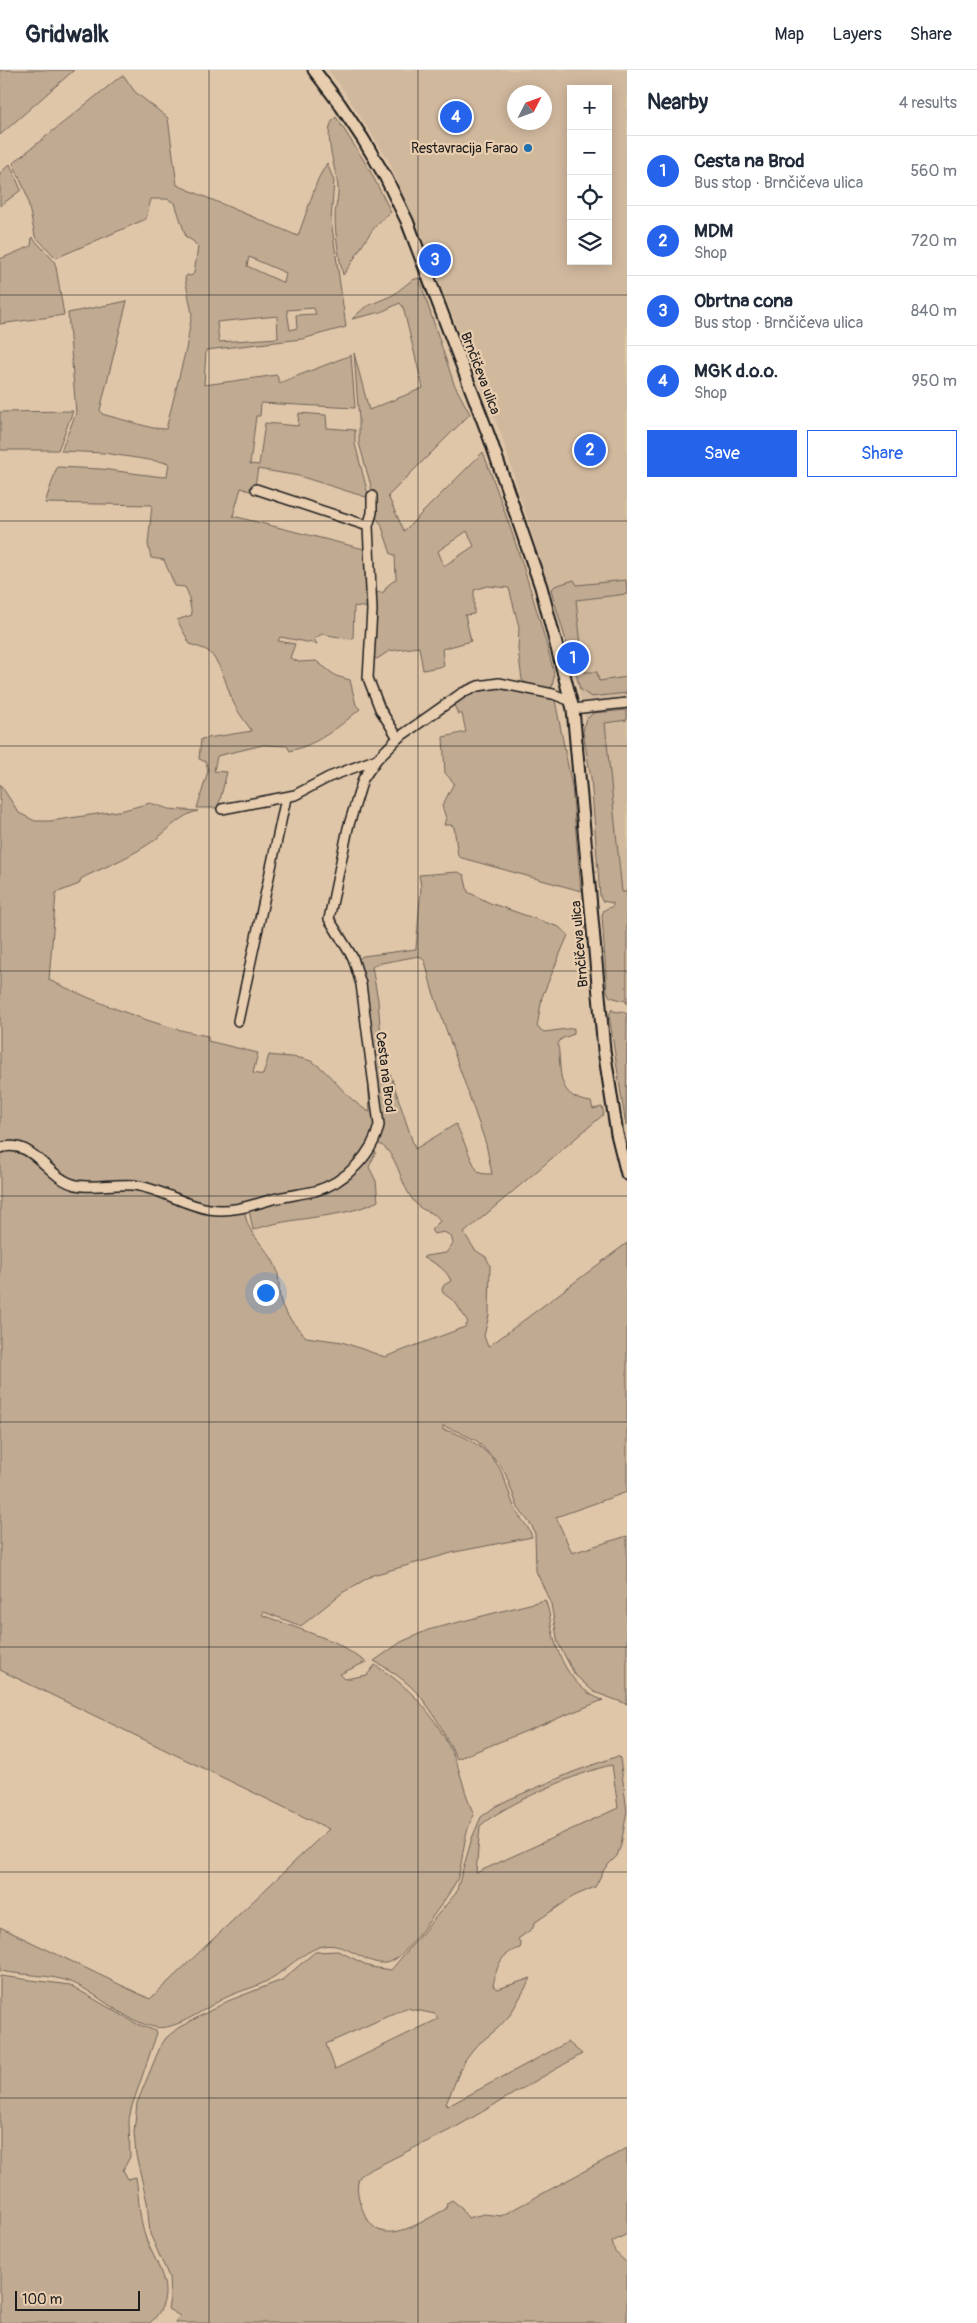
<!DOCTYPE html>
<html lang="en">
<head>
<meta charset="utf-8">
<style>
  :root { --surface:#fff; --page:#f6f6f7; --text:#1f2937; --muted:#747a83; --line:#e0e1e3; --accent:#2563eb }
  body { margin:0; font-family:Pangolin,sans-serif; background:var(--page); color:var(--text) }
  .controls { position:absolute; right:15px; top:15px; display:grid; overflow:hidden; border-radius:0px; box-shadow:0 2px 12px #0003 }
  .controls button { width:45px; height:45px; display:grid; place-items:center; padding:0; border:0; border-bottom:1px solid var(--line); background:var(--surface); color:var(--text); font:25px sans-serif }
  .compass { position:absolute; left:507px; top:15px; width:45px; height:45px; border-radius:50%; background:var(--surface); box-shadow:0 2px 12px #0003; rotate:48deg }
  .scale { position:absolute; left:15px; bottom:12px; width:125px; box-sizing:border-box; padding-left:5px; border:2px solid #1c1c1c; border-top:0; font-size:14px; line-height:18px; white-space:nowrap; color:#1c1c1c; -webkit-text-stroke:4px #e8cdaf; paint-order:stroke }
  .you { position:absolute; left:265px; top:1222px; width:18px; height:18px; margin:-12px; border:4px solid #fff; border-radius:50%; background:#1a73e8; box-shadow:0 0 0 8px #1a73e833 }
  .badge { display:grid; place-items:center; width:32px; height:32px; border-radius:50%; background:var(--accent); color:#fff; font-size:16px; font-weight:700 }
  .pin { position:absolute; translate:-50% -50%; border:2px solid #fff; box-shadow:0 1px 5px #0006 }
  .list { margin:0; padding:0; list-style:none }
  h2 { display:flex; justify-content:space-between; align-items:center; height:65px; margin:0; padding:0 20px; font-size:21px }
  h2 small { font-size:16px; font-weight:400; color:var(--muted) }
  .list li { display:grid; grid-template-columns:32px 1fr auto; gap:15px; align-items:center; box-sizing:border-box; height:70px; padding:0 20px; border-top:1px solid var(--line) }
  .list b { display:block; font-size:19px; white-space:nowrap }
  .list p { margin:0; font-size:16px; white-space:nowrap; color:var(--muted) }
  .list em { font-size:16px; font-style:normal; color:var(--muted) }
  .actions { display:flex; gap:10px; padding:15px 20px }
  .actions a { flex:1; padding:11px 0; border:1px solid var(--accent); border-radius:0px; text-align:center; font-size:18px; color:var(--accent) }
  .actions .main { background:var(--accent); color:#fff }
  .icon { flex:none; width:28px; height:28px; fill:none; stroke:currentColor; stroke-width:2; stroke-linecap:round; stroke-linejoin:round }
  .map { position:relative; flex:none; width:627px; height:2253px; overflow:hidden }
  header { display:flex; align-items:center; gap:30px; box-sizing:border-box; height:70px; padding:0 25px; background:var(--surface); border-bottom:1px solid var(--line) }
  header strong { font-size:24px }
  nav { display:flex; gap:28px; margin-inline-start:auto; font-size:18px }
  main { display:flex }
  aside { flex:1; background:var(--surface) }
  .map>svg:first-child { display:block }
  .built { fill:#d0b89d; fill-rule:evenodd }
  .green { fill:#c0aa92; stroke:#6e6357; fill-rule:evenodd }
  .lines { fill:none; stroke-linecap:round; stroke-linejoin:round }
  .street-casing { stroke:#1c1c1c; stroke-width:12 }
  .secondary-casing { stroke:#1c1c1c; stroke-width:15 }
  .street { stroke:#e8cdaf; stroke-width:9 }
  .secondary { stroke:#e8cdaf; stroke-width:11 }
  .grid { fill:none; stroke:#1c1c1c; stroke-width:1; stroke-opacity:0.55 }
  .poi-dot { fill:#1f6fb2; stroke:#e8cdaf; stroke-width:2 }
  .labels { text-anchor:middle; stroke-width:4.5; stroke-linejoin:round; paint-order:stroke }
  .poi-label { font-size:14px; fill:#1c1c1c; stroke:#e8cdaf; text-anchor:end }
  .street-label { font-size:14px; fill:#1c1c1c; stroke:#e8cdaf }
</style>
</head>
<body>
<header>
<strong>Gridwalk</strong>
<nav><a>Map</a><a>Layers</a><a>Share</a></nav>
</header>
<main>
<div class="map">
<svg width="627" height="2253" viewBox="0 0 627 2253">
  <rect width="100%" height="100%" fill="#e0c6a9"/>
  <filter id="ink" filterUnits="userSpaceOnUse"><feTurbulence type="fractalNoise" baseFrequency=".02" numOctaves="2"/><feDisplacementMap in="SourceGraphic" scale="10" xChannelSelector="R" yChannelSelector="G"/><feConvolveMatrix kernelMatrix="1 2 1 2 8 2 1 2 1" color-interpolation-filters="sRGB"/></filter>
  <g filter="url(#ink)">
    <!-- built -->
    <path class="built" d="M328,0h299v822l-5,1 -51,-239 -5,-10 -65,-210 -113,-275 -49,-75zM571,19h37v172h-37zM514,22h30v30h-30z"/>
    <!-- green -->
    <path class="green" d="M0,0h74l-74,65z
      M121,6h3l11,16 33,26 9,67 121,51 20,-57 9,-16 7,18 -3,39 15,107 -44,12 -96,11 -2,35 73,-10 2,8 72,-28 4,53 -94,-5 -1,13h-4l-6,48 9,1 6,-42 33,3 1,-13 27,2 1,13 28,2v14l14,54 -70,-22 -41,-7 -3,16h-4l-1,6 -9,-3 -8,28 135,34 2,58 -16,-2 -1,32 -3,1 -28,-5 -8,5 3,5 -37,-7 -2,4 17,3 -5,14 9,4 17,-1 20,15 14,4 6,25 4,4c-22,19 -42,35 -70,42l-3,-5 -24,-1 -46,11 -3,15 13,1 -9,36h-21l11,-37 -2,-9 -7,-3 2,-20 51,-8c-8,-11 -16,-21 -21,-34 -6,-16 -10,-34 -23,-46 -4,-3 -12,-4 -18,-7l-13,-24 15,-5 -4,-22 -3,-6 -10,-1 -11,-26 -13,-2 -3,-14 4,-39 -107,-2 12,-36 44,2 62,8 4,-1 2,-13 -65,-10 -43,-2 15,-38 -8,-100 59,-12 -27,109 2,4 51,14 13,1 20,-80 6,-35 -7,-36 2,-3 4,1 3,-3 4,-26 -5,-6 -7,-4 -11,-34 -8,-4h-16l-5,20 -90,39 -21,-22 -9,-43 -13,-30zM249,187l37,16 -2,10 -37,-17zM314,238l2,6 -20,1 1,13 -7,2 -3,-20zM277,246l1,22 -59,4 -2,-20z
      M336,47l32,50 23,45c-22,14 -32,43 -48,63 -4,-17 -8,-41 -8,-58 0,-10 4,-20 3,-30 -1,-16 -18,-59 -2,-70z
      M10,94l11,26 -21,16v-33z
      M32,167l22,24 2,6 8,48 -64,9v-65l31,-13z
      M419,208l35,106 16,30 -82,82 16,35 79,-79c27,72 51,143 70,217l1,8 -2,10c-10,3 -22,0 -30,-7l-4,-31 1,-22 -10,-39 -21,-2 -14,4v24l-9,1 6,26 -29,8 2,17 -21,4 -4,-23 -30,4 -12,8 -5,-2 2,-64 10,-1 3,-6 9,-7 -1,-24 -4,-1 -10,-30 -7,-10 -3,-28 -12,-43v-23l-5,-67 15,57 54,-22 -20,-81 -3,-4 -19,9 -29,7 13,-12 28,-12 19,-15zM467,461l7,15 -30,20 -6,-15z
      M73,341l-15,39h-58v-38z
      M574,510l3,5 49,-5 1,14 -51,6 8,72h13l2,9 28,-4v16l-36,4 -11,-8 -7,-28 3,-1 -9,-16 -16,-54 4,-4z
      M492,617l40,6 23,7 17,86 9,105 -119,-33 -4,-2 -4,-29 -3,-2h-7l2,-7 -4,-12 12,-23 -9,-10 -2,-36 23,-5 -4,-18h-4l-5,-11 12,-8z
      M627,640v10l-22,3 17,169h5v112l-1,-3 -16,-4 -3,-6 -5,-76 2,-5 9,-4v-3l-11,-2 -2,-5 -9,-118 -8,-46 2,-11 8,-8z
      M0,714l19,29 16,8h15l74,-11 26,-7 19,6 29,2c-18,4 -28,18 -42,28 -22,16 -46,26 -70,37l-5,3 -2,5 -23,9 -7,87c50,23 104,46 159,56v5l50,12 -5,20 10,2 6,-20c13,2 26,1 39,5 18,5 38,41 62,52l-3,-55 9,63 -7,25 -25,28 -24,13 -94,21 -23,-2 -48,-19 -75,-3 -17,-7 -27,-25 -11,-5 -15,-3h-10z
      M458,802l6,3 4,17 22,11 69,24 9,8 -26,62 -5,30 7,5 30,-4v6l-13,5 -3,5c4,28 -3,53 33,58l2,7 9,-2 2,7 -140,119 11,17 11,7 4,8 -1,50 -5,21 4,11 139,-104v249l-71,25 16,36 55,-17v168l-33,-12 -19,-17 -17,-32 -7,-39 -15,-33 -1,-37 -3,-8 -14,-18 -12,-33 -5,-9 -24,-25 -18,-9 -16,-6v4c21,3 48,21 58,41 6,13 9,27 15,40 5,9 13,15 16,26l-77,15 -82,23 -31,18 -41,33 -37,-14 -2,3 73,27 31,20 -26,12 5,5 22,-4 8,-10c42,27 65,56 83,102 5,16 9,33 16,48 -11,18 -10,42 -16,62 -4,13 -49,73 -61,81 -25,19 -48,-21 -78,-11 -17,6 -32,22 -47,31 -13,9 -31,12 -45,19 -20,9 -51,35 -73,30 -30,-6 -55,-33 -83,-45 -17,-7 -51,-7 -71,-11v-44l150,72 179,-170 -329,-159v-520l24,1 44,35 75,3 37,16 65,6c1,22 18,32 28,50 9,15 4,26 8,41 4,14 16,25 25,35l36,5 43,15 80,-30 3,-5 -13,-20 -12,-9 -1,-4 2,-4 7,-4c-4,-11 -16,-19 -28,-23l2,-2 21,-3 7,-10 -2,-7 -7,-4 -10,2 -3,-4 9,-9c-5,-10 -14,-8 -22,-15 -3,-3 -7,-8 -9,-12 -10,-16 -13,-44 -32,-51l-8,-133 -2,-17 -9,-34 5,-3 53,-7 5,-62 -2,-12zM419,886l6,5 7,28 54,155 6,30c-4,0 -8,0 -12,-1 -6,-3 -19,-40 -24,-49l-41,25 -33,-100 -4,-49 -6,-33 4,-3z
      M612,939l1,2 6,1 2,-1 6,3 -1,112 -17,-111z
      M372,1079l4,3 -7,15 7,14 2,20c-34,18 -88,15 -125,29l-4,-20 27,-8 46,-9z
      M545,1530c5,11 5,23 8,34 6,27 22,57 50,66l-146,59c-23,-47 -35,-72 -83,-98l27,-19 27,-12z
      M618,1686l2,2 7,53 -6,34 -4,11 -12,12 -10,19 -21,9 -40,27 -1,5 -15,11 3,6 -1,3c-21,6 -23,19 -27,38l5,3 33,-11 -21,37 -12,13 -23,19 -11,14 -18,43 2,2 120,-64 14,12 -126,73 -88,44c-3,2 -7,4 -9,7 -6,15 7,49 22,53 20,6 47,-13 65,-22l1,-6 5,-3 10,8 6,10 16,-4 17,2 126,-68v86l-15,8 3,10 12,11v60h-452l5,-7 -12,-7 2,-11 -1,-21 -19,-43 -3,-32 -11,-47 -2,-23 3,-29 23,-56 6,-9 12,-10 50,-27 54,-21 33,-28 23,-1 33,16 20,3 65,-77 16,-55 9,-21 15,-11 14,-7 63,-27zM612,1695l6,43 -142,65 4,-47c23,-21 101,-55 132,-61zM406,1938l29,6 3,5 -103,50 -9,-25z
      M0,1906l70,9 67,39 19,7 1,2 -25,73 -3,13 1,38 -7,13 5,9 8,-2c3,20 3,43 10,62 12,29 34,56 4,84h-150z"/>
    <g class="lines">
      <defs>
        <path id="street" d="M256,419l112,37
          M372,426v17l-4,13 4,84 -4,68 12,31 18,29
          M573,639l54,-6
          M222,739l73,-14 34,-18 48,-18
          M238,951l48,-223
          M0,1078c34,-11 47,31 76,37 18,4 38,-2 57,0 27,3 50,20 76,24 23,4 43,-4 64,-10 14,-3 28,-5 42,-8 29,-8 58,-36 64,-66l-18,-141 -8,-26 -24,-39 19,-91 15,-49 14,-20 21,-21 64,-45 16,-7 21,-3 54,11 18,7"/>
        <path id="secondary" d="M314,0l25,33 24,36 23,39 21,43 83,218 51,148 32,122 31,341 13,84 10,40"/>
      </defs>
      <!-- street casing -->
      <use href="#street" class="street-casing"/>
      <!-- secondary casing -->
      <use href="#secondary" class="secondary-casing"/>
      <!-- street -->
      <use href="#street" class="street"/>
      <!-- secondary -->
      <use href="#secondary" class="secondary"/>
    </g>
  </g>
  <!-- grid -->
  <path class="grid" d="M209,0v2253M418,0v2253M0,225h627M0,451h627M0,676h627M0,901h627M0,1126h627M0,1352h627M0,1577h627M0,1802h627M0,2028h627"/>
  <!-- markers -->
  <circle class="poi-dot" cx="528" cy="78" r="5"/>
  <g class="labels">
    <!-- poi labels -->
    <g class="poi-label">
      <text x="518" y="83">Restavracija Farao</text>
    </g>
    <!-- street labels -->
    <g class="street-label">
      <text transform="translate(481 303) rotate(69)" y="5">Brnčičeva ulica</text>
      <text transform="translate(579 874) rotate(-95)" y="5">Brnčičeva ulica</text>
      <text transform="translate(386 1002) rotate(83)" y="5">Cesta na Brod</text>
    </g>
  </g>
</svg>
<div class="controls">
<button>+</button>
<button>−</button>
<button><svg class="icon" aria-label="locate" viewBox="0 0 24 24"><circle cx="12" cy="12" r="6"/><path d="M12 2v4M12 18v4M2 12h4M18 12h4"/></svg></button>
<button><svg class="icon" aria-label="layers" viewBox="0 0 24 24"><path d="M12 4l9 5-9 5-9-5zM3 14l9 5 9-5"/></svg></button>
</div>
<svg class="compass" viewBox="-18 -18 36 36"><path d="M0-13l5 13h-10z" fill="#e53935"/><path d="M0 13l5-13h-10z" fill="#747a83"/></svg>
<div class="scale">100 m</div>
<div class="you"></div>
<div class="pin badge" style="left:573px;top:588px">1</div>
<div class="pin badge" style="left:590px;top:380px">2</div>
<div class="pin badge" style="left:435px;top:190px">3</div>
<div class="pin badge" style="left:456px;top:47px">4</div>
</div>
<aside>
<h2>Nearby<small>4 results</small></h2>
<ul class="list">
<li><span class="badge">1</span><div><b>Cesta na Brod</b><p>Bus stop · Brnčičeva ulica</p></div><em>560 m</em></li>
<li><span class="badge">2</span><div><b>MDM</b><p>Shop</p></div><em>720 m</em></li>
<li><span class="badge">3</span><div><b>Obrtna cona</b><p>Bus stop · Brnčičeva ulica</p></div><em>840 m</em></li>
<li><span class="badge">4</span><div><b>MGK d.o.o.</b><p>Shop</p></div><em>950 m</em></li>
</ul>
<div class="actions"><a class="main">Save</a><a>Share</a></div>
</aside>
</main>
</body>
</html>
